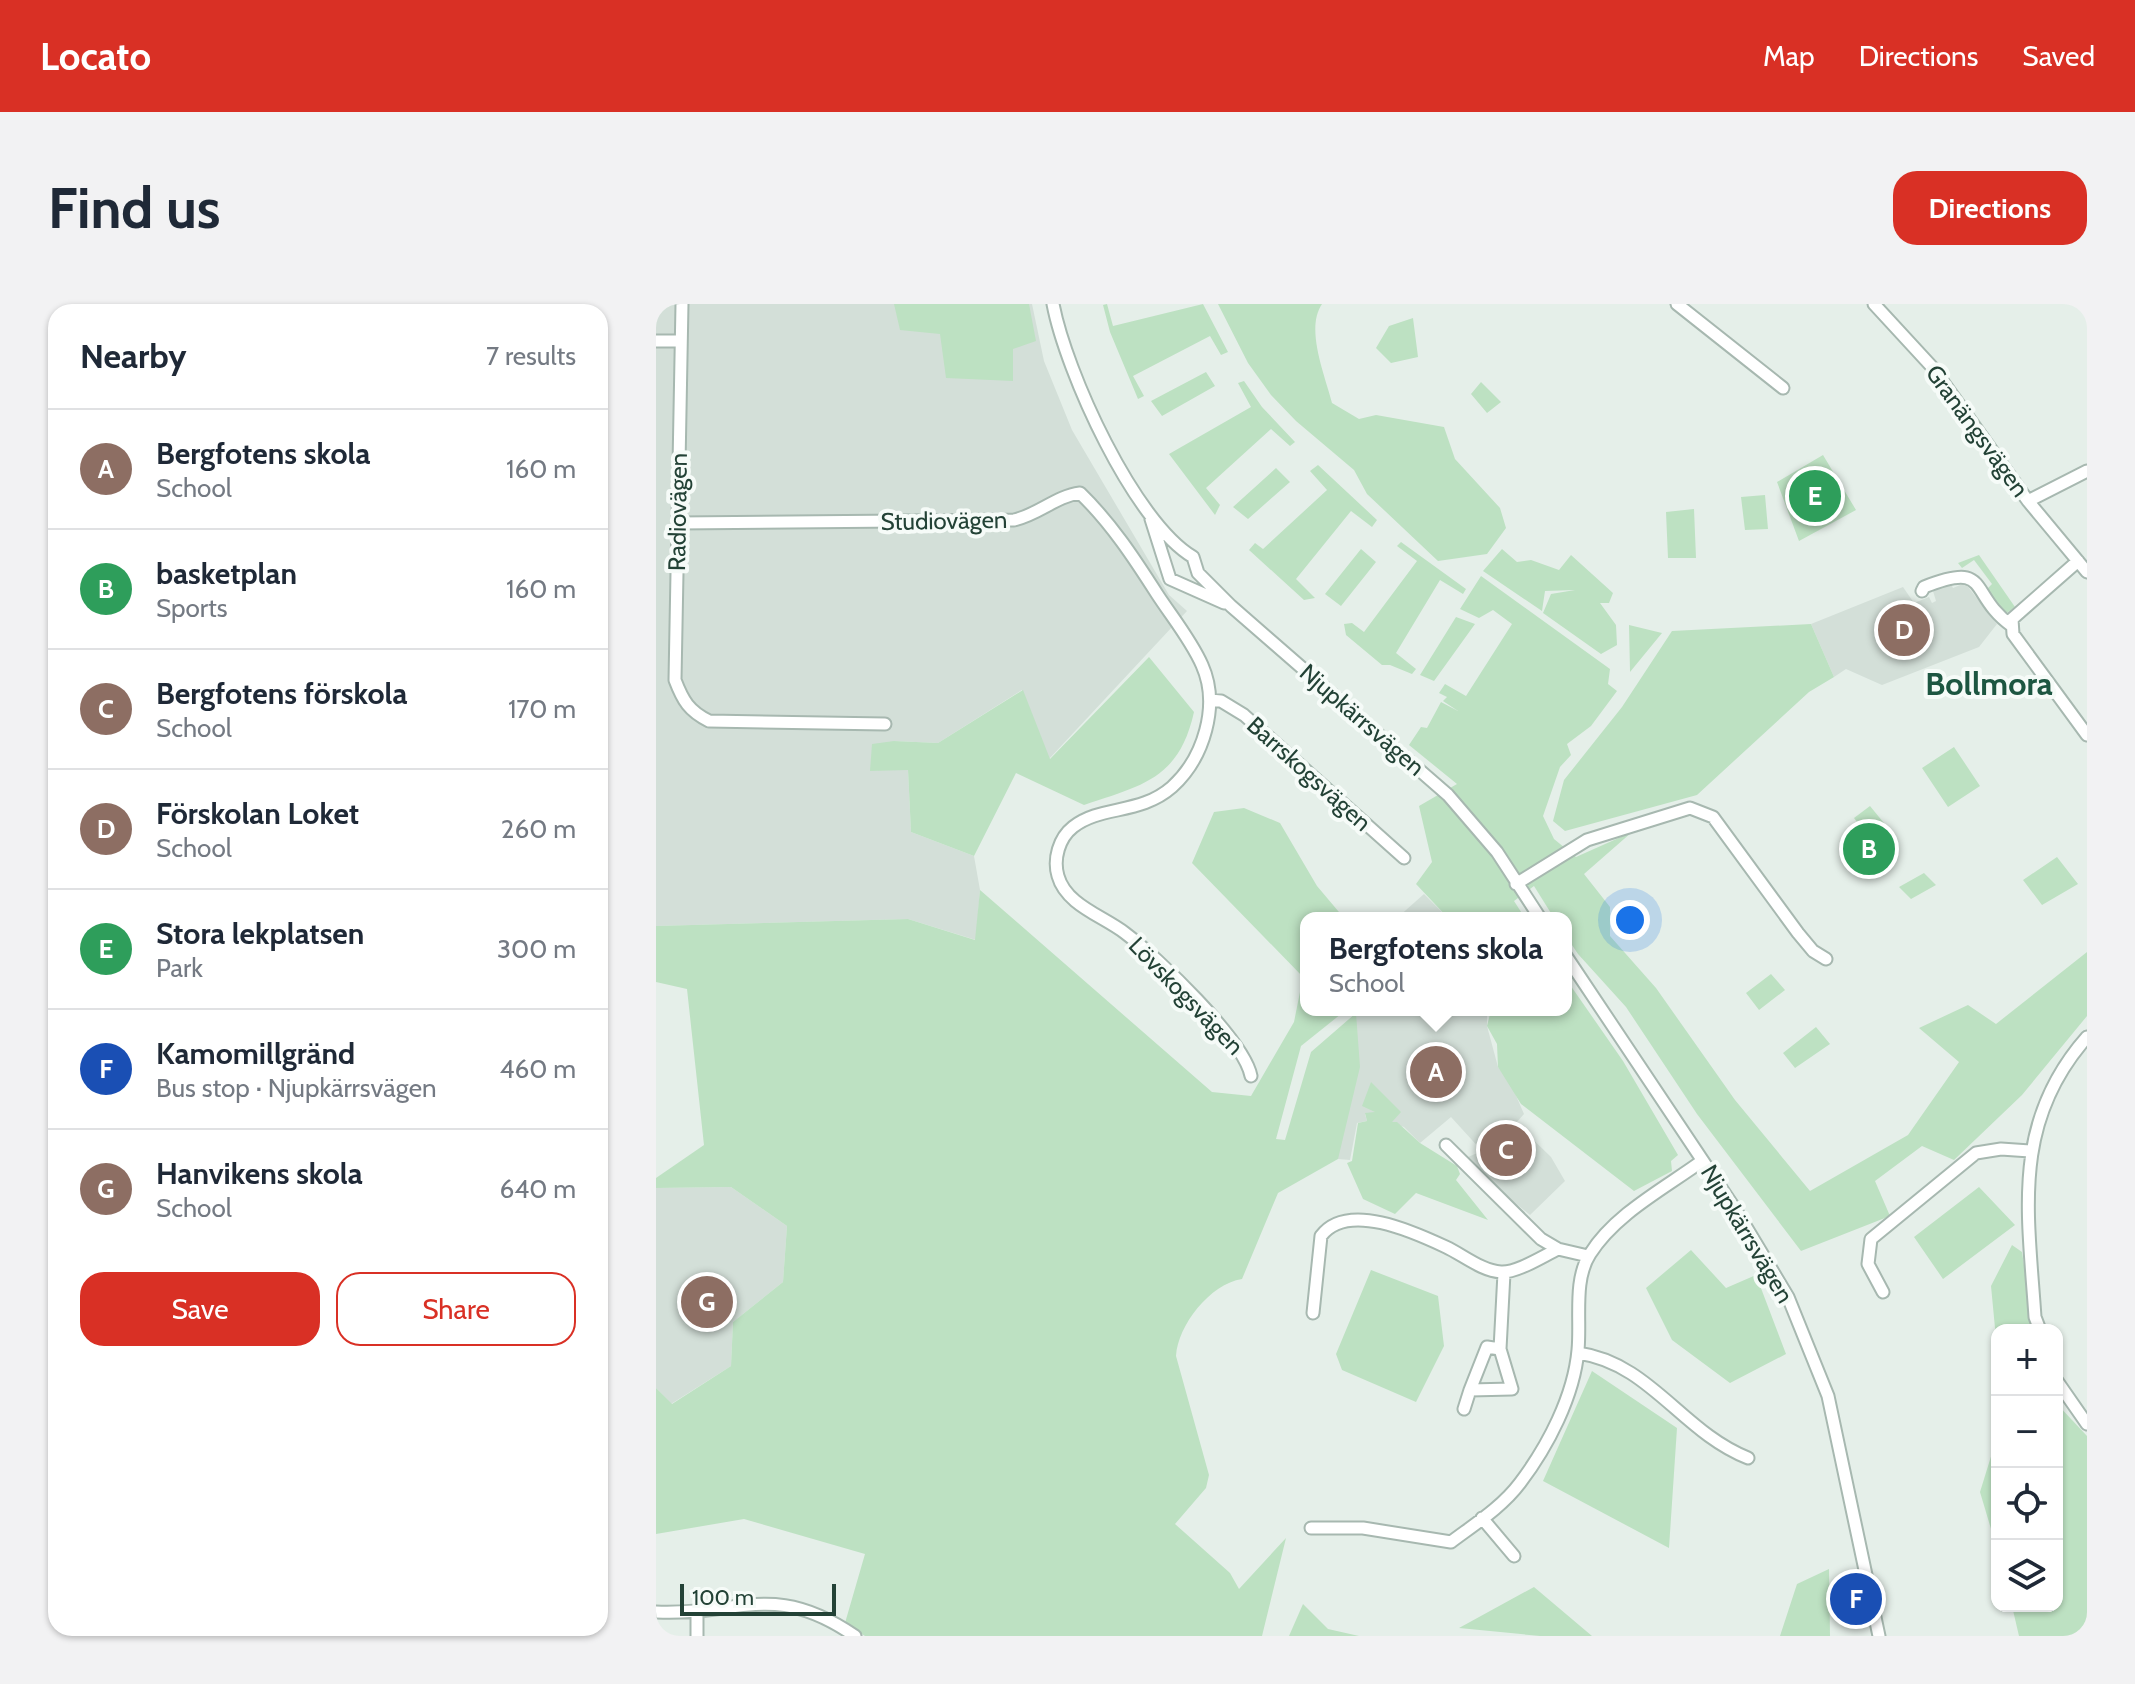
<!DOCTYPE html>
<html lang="en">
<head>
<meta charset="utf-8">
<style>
  :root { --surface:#fff; --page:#f2f2f3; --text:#1f2937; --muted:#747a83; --line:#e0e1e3; --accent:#d93025 }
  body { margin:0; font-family:Cabin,sans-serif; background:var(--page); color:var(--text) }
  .controls { position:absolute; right:24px; bottom:24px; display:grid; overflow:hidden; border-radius:16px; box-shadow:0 2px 6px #0004 }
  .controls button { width:72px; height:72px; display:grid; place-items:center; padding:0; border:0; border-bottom:2px solid var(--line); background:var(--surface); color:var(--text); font:40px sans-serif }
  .scale { position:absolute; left:24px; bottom:20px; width:156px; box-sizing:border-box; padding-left:8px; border:4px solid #234236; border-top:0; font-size:22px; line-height:28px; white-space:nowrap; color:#234236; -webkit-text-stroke:6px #f6fbf8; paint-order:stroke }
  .you { position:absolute; left:974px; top:616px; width:28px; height:28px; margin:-20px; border:6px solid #fff; border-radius:50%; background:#1a73e8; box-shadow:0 0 0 12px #1a73e833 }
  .badge { display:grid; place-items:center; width:52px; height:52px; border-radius:50%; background:var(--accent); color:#fff; font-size:26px; font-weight:700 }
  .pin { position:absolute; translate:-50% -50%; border:4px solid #fff; box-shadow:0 2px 8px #0006 }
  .popup { position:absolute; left:644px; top:608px; width:272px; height:104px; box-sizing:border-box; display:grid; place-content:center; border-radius:16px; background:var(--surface); filter:drop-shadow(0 2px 6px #0005); font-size:26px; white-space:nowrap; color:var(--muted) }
  .popup b { font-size:30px; color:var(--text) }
  .popup::after { content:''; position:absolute; left:50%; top:100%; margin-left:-16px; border:16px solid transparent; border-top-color:var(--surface) }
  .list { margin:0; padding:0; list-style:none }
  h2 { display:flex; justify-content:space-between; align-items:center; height:104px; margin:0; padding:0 32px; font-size:34px }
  h2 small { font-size:26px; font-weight:400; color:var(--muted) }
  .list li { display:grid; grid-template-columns:52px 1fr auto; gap:24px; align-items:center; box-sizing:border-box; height:120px; padding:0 32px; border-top:2px solid var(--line) }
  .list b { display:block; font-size:30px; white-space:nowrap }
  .list p { margin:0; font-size:26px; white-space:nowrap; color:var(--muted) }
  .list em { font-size:26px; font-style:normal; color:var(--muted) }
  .actions { display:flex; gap:16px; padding:24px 32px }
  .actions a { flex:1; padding:18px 0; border:2px solid var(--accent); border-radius:24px; text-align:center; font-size:28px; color:var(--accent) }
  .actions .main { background:var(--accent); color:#fff }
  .icon { flex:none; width:44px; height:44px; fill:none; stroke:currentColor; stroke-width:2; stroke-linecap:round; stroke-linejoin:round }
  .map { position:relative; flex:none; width:1431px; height:1332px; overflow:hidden; border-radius:24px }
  header { display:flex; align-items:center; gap:48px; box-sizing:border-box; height:112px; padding:0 40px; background:var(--accent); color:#fff }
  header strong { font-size:38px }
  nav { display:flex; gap:44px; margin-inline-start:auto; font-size:28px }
  .intro { display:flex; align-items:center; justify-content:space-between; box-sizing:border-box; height:192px; padding:0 48px }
  h1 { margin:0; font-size:56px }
  .button { padding:20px 36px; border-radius:24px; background:var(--accent); color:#fff; font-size:28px; font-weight:700 }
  main { display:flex; gap:48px; padding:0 48px }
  aside { flex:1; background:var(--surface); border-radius:24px; box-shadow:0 2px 6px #0004 }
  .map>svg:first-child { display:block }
  .built { fill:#d3dfd8 }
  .green { fill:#bde1c2 }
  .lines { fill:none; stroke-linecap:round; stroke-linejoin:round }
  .minor-casing { stroke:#a7b8b0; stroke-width:15 }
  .minor { stroke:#fff; stroke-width:11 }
  .labels { text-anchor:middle; stroke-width:8; stroke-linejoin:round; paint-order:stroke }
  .street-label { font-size:24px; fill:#234236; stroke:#f6fbf8 }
  .district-label { font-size:32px; font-weight:bold; fill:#1d5641; stroke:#f6fbf8 }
</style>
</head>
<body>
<header>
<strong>Locato</strong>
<nav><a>Map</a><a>Directions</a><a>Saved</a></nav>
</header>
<div class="intro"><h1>Find us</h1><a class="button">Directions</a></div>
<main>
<aside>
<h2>Nearby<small>7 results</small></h2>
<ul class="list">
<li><span class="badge" style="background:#8d6e63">A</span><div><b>Bergfotens skola</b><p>School</p></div><em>160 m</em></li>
<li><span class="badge" style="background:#2e9e5b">B</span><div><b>basketplan</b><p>Sports</p></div><em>160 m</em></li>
<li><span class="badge" style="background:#8d6e63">C</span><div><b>Bergfotens förskola</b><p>School</p></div><em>170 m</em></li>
<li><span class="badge" style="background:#8d6e63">D</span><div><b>Förskolan Loket</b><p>School</p></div><em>260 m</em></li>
<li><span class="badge" style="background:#2e9e5b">E</span><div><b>Stora lekplatsen</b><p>Park</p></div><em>300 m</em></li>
<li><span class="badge" style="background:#1a4fb4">F</span><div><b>Kamomillgränd</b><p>Bus stop · Njupkärrsvägen</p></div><em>460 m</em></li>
<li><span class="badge" style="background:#8d6e63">G</span><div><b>Hanvikens skola</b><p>School</p></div><em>640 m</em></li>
</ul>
<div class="actions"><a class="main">Save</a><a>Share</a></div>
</aside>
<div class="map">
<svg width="1431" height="1332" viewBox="0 0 1431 1332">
  <rect width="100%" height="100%" fill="#e5efe9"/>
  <!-- built -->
  <path class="built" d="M0,0h376l12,57 28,69 97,165 18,16 -138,148 -27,-69 -84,53 -44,-2 14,29 3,62 63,24 6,34 -4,50 -68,-21 -252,7z
    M1309,279l32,41 -18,23 -97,38 -36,-16 -12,8 -23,-53 92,-37 11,16 15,-6 3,6 4,-2 -3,-10 18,-7 2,4z
    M768,590l24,24h-51z
    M702,706h129v16l11,41 13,17 13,30 -8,9 35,34 14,24 -35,34 -34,-28 -28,-30 14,-6 -31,-34 -31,26 -16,-16 -39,-13 2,7 -10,2 -7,37 -12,-1 -51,-19z
    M75,883l56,39 -4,56 -50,40 -2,44 -60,38 -15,-16v-200z"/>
  <!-- green -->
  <path class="green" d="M238,0h135l7,37 -23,8v32l-67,-3 -6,-44 -40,-4z
    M451,0l6,22 90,-22 25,48 -7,3 -11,-19 -77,40 11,20 -6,3 -28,-67 -7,-27z
    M562,0h104c-17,25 3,71 10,99l27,16 17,-4 68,12 11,32 45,49 6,20 -19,26 -49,7 -71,-67 -13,-24 -58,-49 -25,-26 -23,-32z
    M757,14l5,39 -27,6 -15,-15 13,-22z
    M550,68l9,14 -53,30 -11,-15z
    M588,77l18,26 33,35 -5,4 -19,-17 -65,59 14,17 -5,10 -46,-61 82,-47 -13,-24z
    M825,78l20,20 -14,11 -16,-19z
    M1167,151l33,55 -57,31 -22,-59z
    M662,161l59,55 -5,7 -21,-16 -55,68 19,19 -11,2 -55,-50 6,-7 8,6 64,-59 -17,-19z
    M620,164l14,14 -42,37 -15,-12z
    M1109,191l3,34 -23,1 -4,-33z
    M1038,205l2,49h-28l-2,-46z
    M745,238l65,47 -3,5 -23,-14 -44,73 20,16 -4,5 -22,-9h-8l-36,-30 -2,-11 8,-1 12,9 53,-71 -20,-15z
    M705,245l15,13 -35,44 -16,-12z
    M846,245l15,13 14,-2 28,10 12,-15 42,38 -4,10h-9l16,22 1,20 -16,9 -58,-41 8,-19 24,-4 -30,1 -3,20 -59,-40z
    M1323,251l36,52 -11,8 -18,-25 6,-6 -18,-24 -12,8 -4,-5z
    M825,272l129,93 -2,15 9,7 -26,35 -24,18 4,11 -11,12 -17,49 11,23 22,18 56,-25 -48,42 26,33v29l46,52 79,112 75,91 98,-56 51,-73 -40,-34 49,-23 28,19 91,-72v64l-65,79 -68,65 -32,-14 -47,35 15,35 -89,35 -104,-137 -71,-107 -48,-53 -12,-18v-18h-12l-20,-32 -20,15 11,17h-77l-32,-34 16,-22 -13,-56 38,-22 -48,-39 12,-18 6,1 14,-26 17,9 -15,-10 4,-4 -8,-4 6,-9 21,12 46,-72 -19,-14 -14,8 -19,-9z
    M800,313l19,7 -41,57 -14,-6z
    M1155,320l23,53 -25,15 -112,103 -132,36 -12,-10 11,-41 58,-73 50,-76z
    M973,321l33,8 -32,39v-1z
    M493,353l45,55c-15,67 -51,73 -110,93l-68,-32 -42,83 -63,-24 -3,-62 -38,1 2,-27 22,-3 44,2 85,-53 27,69z
    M1298,443l26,39 -32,21 -26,-39z
    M1214,502l27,33 -12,7 -17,-23 -8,3 -6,-8z
    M588,504l36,15 37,63 27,32h-38v92h40l-45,36 -25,93 9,1 26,-88 45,-39 4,54 -22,92 -60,34 -36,86c-32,5 -64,46 -66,77l33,119 -3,13 -31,36 55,49 9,16 47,-51 -24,98h-397l-20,-13 20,-69 -121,-35 -88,15v-146l16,16 59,-38 2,-44 50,-40 4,-56 -56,-39 -75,1v-10l48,-33 -17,-156 -31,-7v-56l252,-7 67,21 5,-50 232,202 39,4 43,-74 9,-45 -111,-114 22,-51z
    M1210,524l23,30 -18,13 -22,-31z
    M1401,553l21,27 -36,21 -19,-25z
    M1268,569l12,12 -25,14 -12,-12z
    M1115,670l14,16 -26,20 -13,-17z
    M910,675l57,82 55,94 -7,6 1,10 -38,20 -113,-87 -23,-37 -1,-23 -10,-18 4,-16h75z
    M1160,723l14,17 -35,24 -12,-15z
    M715,778l30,30 -9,10h5l23,21 37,23 3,8 -4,6 32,40 -72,-27 -21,21 -32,-15 -16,-36 5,-2 6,-38 9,-2 -2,-8 10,-1 -13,-6z
    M1323,883l36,38 -72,54 -29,-42z
    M1356,941l10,7 12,78h-37v19l-6,-63z
    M1035,946l35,38 30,-13 30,79 -56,29 -58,-43 -26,-52z
    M715,966l67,26 6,50 -28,56 -74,-32 -6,-16z
    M936,1067l85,57 -8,120 -126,-67z
    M1401,1100l30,32v200h-68l-7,-30h45z
    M1341,1133v112l-17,-57z
    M1173,1265l1,67h-50l17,-52z
    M878,1283l58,49h-52l-81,-8z
    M647,1300l25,25 31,7h-70z"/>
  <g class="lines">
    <defs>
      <path id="minor" d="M26,0l-7,376c8,21 14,31 34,41l176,3
        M397,0c13,68 81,218 140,253l5,16 33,33 217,189 49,57 43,66
        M1021,0l106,84
        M1218,0l59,64 95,133 59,71
        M0,37h25
        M1372,197l59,-30
        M495,215l19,60 54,24
        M22,219l336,-3c24,-5 42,-24 66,-27 31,30 54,65 77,101 15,23 34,46 45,71 18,40 2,93 -30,122 -32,28 -71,18 -99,40 -14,11 -20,32 -15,49 8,29 45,40 67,57 32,24 119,107 126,143
        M1422,257l-66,58 1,15 74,101
        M1266,287l2,-4c68,-27 43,7 88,39
        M554,396l11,1 23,14 160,143
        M860,580l71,-44 103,-32 23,9 85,116 15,18 13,8
        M910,652l171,256 51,85 40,99 51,240
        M790,841l95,94 17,10 30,7
        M1227,988l-15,-28 3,-25 105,-86 25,-4 29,2
        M657,1009l8,-77c26,-35 93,-4 125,11 17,8 36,24 55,25 16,1 42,-16 57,-23
        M1384,1026l-5,-13c-7,-105 -24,-194 52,-280
        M844,1045l-13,-2 -17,43 42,-1 -12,-40 4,-76
        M922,1049c72,10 104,79 170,105
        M1401,1077l30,43
        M808,1105l6,-19
        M826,1214l32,38
        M655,1224h52l88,14c24,-18 51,-35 69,-59 28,-37 54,-87 58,-133 3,-30 -5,-70 12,-96 25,-40 75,-66 112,-93
        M0,1308c85,4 117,-32 199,24
        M41,1310v22"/>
    </defs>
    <!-- minor casing -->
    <use href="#minor" class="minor-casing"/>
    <!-- minor -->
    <use href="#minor" class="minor"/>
  </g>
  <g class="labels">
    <!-- street labels -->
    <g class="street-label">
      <text transform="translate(1321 127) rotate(54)" y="8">Granängsvägen</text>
      <text transform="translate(22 208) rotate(-89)" y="8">Radiovägen</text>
      <text transform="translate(288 217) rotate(-1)" y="8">Studiovägen</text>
      <text transform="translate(706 416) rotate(41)" y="8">Njupkärrsvägen</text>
      <text transform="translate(653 470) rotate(42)" y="8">Barrskogsvägen</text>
      <text transform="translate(530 692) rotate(46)" y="8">Lövskogsvägen</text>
      <text transform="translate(1091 930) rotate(59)" y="8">Njupkärrsvägen</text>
    </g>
    <!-- district labels -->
    <g class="district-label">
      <text x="1333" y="391">Bollmora</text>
    </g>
  </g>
</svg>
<div class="controls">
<button>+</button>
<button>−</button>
<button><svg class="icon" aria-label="locate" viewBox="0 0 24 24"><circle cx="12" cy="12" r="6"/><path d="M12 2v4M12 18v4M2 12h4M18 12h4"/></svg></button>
<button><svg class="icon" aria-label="layers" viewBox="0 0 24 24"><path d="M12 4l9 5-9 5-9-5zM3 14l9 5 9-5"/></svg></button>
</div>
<div class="scale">100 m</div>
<div class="you"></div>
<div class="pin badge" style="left:780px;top:768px;background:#8d6e63">A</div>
<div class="popup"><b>Bergfotens skola</b>School</div>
<div class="pin badge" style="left:1213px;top:545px;background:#2e9e5b">B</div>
<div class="pin badge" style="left:850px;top:846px;background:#8d6e63">C</div>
<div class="pin badge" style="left:1248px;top:326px;background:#8d6e63">D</div>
<div class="pin badge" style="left:1159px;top:192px;background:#2e9e5b">E</div>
<div class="pin badge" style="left:1200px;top:1295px;background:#1a4fb4">F</div>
<div class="pin badge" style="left:51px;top:998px;background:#8d6e63">G</div>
</div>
</main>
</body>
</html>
